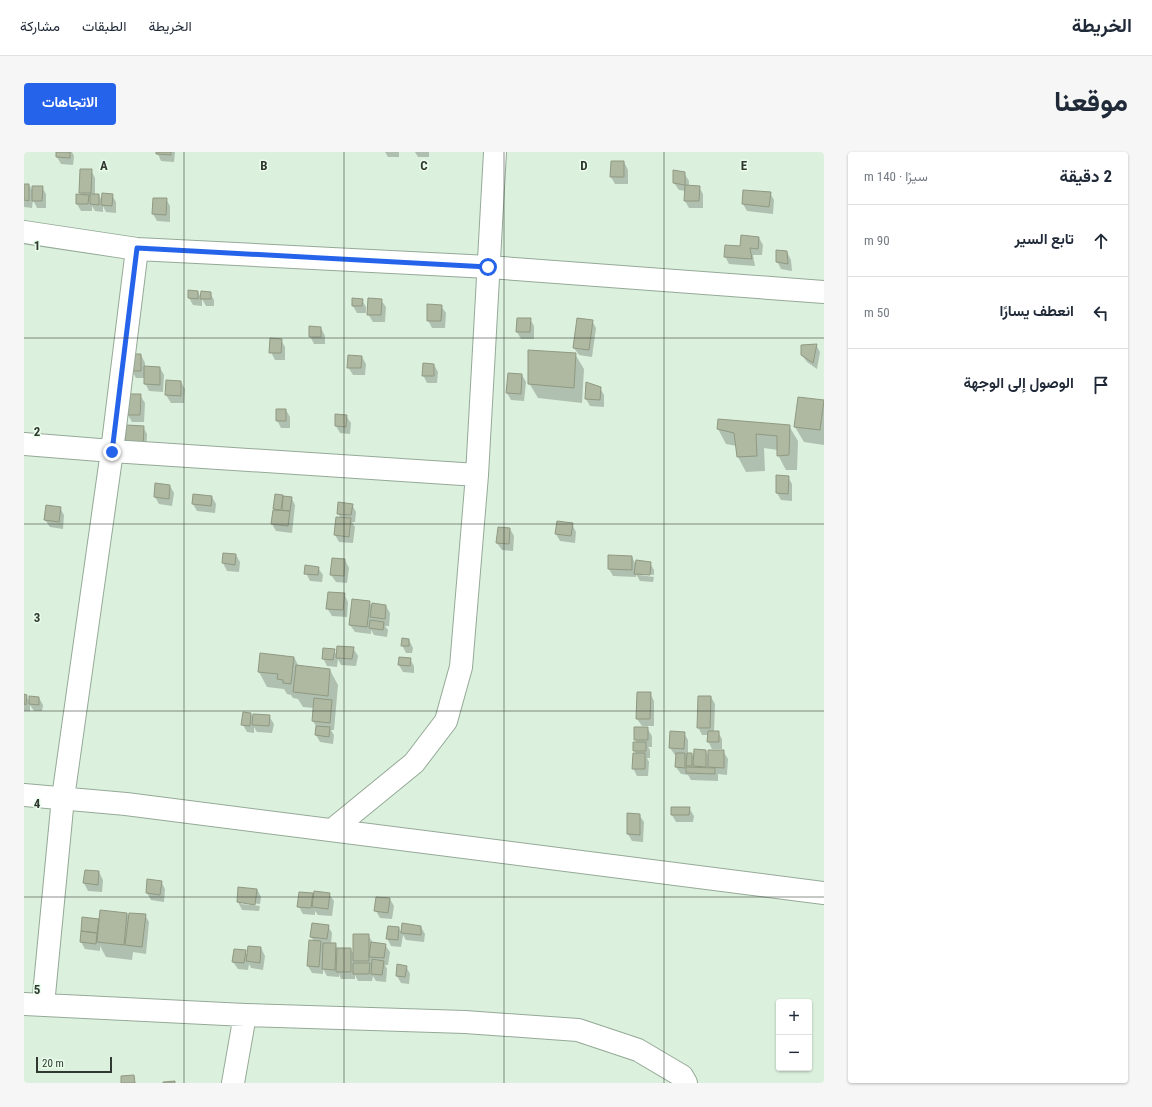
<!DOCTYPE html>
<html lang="ar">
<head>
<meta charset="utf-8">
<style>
  :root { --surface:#fff; --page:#f6f6f7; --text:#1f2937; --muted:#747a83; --line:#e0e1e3; --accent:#2563eb }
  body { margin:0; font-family:"Roboto Condensed",Vazirmatn,sans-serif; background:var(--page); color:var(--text); direction:rtl }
  .controls { position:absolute; right:12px; bottom:12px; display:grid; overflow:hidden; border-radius:4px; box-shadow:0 1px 3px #0004 }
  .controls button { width:36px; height:36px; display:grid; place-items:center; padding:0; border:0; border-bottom:1px solid var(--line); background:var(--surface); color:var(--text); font:20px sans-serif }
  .scale { position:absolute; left:12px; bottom:10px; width:76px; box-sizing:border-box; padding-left:4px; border:2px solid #303831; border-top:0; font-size:11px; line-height:14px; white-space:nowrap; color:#303831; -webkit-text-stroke:3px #e8feea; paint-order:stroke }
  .stop { position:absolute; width:12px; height:12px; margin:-9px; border:3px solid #2563eb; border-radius:50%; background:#fff }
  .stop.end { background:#2563eb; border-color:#fff; box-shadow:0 1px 4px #0008 }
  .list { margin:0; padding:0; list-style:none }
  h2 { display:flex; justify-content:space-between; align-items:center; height:52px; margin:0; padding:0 16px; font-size:17px }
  h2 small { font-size:13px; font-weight:400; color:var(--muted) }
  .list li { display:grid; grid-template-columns:26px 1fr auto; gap:12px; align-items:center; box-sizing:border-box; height:72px; padding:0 16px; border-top:1px solid var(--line) }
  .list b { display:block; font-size:15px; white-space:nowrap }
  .list em { font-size:13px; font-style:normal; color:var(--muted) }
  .icon { flex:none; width:22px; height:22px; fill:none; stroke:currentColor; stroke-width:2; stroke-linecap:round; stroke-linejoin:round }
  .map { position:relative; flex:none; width:800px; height:931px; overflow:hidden; direction:ltr; border-radius:4px }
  header { display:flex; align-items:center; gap:24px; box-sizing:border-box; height:56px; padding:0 20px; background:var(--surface); border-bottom:1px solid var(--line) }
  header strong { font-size:19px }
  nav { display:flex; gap:22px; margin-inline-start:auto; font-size:14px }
  .intro { display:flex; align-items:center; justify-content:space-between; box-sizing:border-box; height:96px; padding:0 24px }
  h1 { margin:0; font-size:28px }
  .button { padding:10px 18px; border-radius:4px; background:var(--accent); color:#fff; font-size:14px; font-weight:700 }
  main { display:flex; gap:24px; padding:0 24px }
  aside { flex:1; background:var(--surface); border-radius:4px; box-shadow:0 1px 3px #0004 }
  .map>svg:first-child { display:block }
  .shadow { fill:#0003; fill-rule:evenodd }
  .building { fill:#afb8a0; stroke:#909982 }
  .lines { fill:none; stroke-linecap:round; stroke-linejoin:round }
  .minor-casing { stroke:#95a997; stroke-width:24 }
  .minor { stroke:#fff; stroke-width:22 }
  .route { stroke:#2563eb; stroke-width:5 }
  .grid { fill:none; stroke:#303831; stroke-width:1; stroke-opacity:0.55 }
  .grid-label { font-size:13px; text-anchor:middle; font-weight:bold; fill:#303831; stroke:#e8feea; stroke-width:3; stroke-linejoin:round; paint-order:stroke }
</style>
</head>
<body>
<header>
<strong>الخريطة</strong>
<nav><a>الخريطة</a><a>الطبقات</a><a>مشاركة</a></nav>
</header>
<div class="intro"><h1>موقعنا</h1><a class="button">الاتجاهات</a></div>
<main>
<aside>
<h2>2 دقيقة<small>سيرًا · 140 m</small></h2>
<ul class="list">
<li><svg class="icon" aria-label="ahead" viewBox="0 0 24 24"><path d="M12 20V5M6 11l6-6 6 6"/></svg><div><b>تابع السير</b></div><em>90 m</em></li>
<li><svg class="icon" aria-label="left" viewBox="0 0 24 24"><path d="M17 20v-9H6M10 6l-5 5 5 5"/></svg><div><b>انعطف يسارًا</b></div><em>50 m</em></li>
<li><svg class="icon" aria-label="arrive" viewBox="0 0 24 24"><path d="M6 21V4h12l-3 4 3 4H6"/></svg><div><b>الوصول إلى الوجهة</b></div></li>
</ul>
</aside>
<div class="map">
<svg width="800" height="931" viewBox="0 0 800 931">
  <rect width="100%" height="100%" fill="#dbf0dd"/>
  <!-- shadow -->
  <path class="shadow" d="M33,0h15l2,4 -1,9 -12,-1 -4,-7z
    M133,0h18l-1,10 -13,-1z
    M361,0h14v5h-11z
    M391,0h14v5h-11z
    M600,10l4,8v14h-13l-4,-7z
    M67,18l4,8v17h4l3,6 10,-6 4,7v11l-10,-1 -3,-6v6l-8,-1 -3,-5v5h-11l-4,-7 5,-9 -2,-3z
    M660,21l5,8v5l10,1 4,7v14h-14l-4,-7 1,-10 -7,-1 -5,-7z
    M0,33h5l4,7 9,-5 4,7v14h-9l-4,-8 -1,8 -8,-1z
    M746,41l4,7 -1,14 -26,-3 -4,-7z
    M130,47h12l4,7v16l-13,-1 -4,-7z
    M735,86l4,7 -1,10h-9l2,11 -26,-2 -4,-8z
    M763,100l4,8 1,11 -11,-2 -4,-8z
    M174,140l3,6 9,-5 4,7v6h-8l-4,-7v7l-9,-1 -4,-7z
    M338,148l4,7v6h-9l-4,-7z
    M357,148l5,7 -1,15h-12l-5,-8z
    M417,154l5,7 -1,15h-13l-4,-8z
    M506,167l4,7v13h-13l-4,-7z
    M568,169l4,7 -4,29 -13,-2 -5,-7z
    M297,176l4,8v8h-11l-4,-8z
    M257,188l4,7v13h-10l-4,-8z
    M792,193l4,7 -3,17 -10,-7 -5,-7z
    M551,202l9,15 -2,34 -44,-5 -9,-15z
    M117,203l4,8v4l15,1 4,7 -1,17 -14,-1 -4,-8v-5h-9l-4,-7z
    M338,205l4,7 -1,11h-12l-5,-8z
    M410,213l4,7 -1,11h-10l-4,-8z
    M498,223l4,7 -2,19 -13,-1 -4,-7z
    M143,229l14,1 4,7 -1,14h-13l-5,-8z
    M576,236l4,7v12l-14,-1 -4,-7z
    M116,243l5,8 -1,19h-12l-4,-7z
    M775,246l25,4v43l-20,-3 -9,-15z
    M262,258l4,7v11h-9l-4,-8z
    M322,264l5,7 -1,11 -10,-1 -4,-7z
    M765,274l9,15 -1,29h-11l-8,-15v-5l-14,-2 1,23 -19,1 -8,-15 -1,-11 -11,-2 -8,-15z
    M119,275l4,7 -1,21h-16z
    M764,325l4,7v17l-11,-1 -4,-7z
    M132,332l14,2 4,7 -2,13 -13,-2 -4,-7z
    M252,344l15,1 4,8 -3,28 -16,-2 -4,-7zM257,350h1l1,9h-3z
    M188,345l4,7 -1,9 -18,-2 -4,-7z
    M328,353l4,7 -1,10h-3l3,5 -2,16 -14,-1 -4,-7 6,-17 -3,-4z
    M36,356l4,7 -1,14 -13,-2 -5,-7z
    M548,372l4,8 -1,11 -15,-2 -4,-7z
    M486,377l4,7 -1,15 -11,-1 -5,-7z
    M200,402l12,1 4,7 -1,10 -12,-1 -4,-8z
    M585,404l23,1 4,8 14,-2 4,7v5l-15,-2v2l15,2 -1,5 -13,-1 -4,-7v3l-23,-1 -4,-7z
    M321,408l4,8 -2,15 -11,-1 -5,-7z
    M294,416l5,7 -1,7 -12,-1 -4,-8z
    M320,442l4,8 -1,15 -15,-1 -5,-8z
    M345,450l4,5 13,-1 4,7 -1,13h-4l3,4 -1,7 -13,-2 -3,-5v4l-16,-2 -5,-7z
    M385,488l4,8 -1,5h-6l-4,-8z
    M329,496l5,8 -2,10 -15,-1 -3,-6 -1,8 -10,-1 -4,-8 11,-8 3,6z
    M270,505l5,10 31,3 8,15 -4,45h-3l3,5 -1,9 -13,-2 -4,-7 1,-7 -4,-7 1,-13 -11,-1 -5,-8 -5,-1 -2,-3 -4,-1 -3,-5 -17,-2 -8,-15z
    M386,507l4,7v7l-11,-1 -4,-7z
    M626,541l4,8v25h-12l-5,-7z
    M0,543l2,1 4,6 9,-4 4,7 -1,6h-8l-4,-6v6h-6z
    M687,545l4,7 -1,28h4l4,7v10h-10l-4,-8v-6h-6l-4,-8z
    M227,562l3,5 15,-3 5,8 -2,9 -15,-1 -3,-5v6l-7,-1 -4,-7z
    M623,576l5,8v11h-4l2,3v8h-3l2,4 -1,14h-11l-4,-8 4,-14 -3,-3 3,-8 -2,-3z
    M660,581l4,7v14h4l2,4 12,-7 3,6 14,-6 5,8 -1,16 -9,-1v7l-27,-1 -3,-5 -7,-1 -5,-7 1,-12h-2l-5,-7z
    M665,656l5,8 -1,6h-17l-4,-7z
    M615,663l5,7 -1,20 -11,-1 -4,-7z
    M62,719l13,1 4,8 -1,12 -14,-1 -4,-8z
    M137,729l4,8 -1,13 -13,-2 -4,-7z
    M215,736l18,1 4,8 -1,7 -19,-2v2l19,2 -1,5 -17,-1 -4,-8z
    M288,742l2,4 15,-4 5,7 -2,15 -14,-1 -3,-4v4l-12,-1 -4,-7z
    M366,747l4,7 -2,13 -12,-1 -4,-7z
    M103,761l2,5 16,-3 4,7 -3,32 -13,-2 -1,8 -26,-3 -6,-11v5l-15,-2 -4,-7 17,-22 2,2z
    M379,773l18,2 4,7 -1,8 -18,-2 -3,-5 -2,12 -10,-1 -4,-8 12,-10 3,5z
    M304,774l4,7 -1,11h4l3,5h13l3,6 14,-20 5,8 12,2 5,7 -2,13h-3l2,4 -1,13 -10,-1 -3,-5 -1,5h-14l-3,-6v4h-14l-2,-5v3l-12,-1 -4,-7v5l-11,-1 -4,-7 6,-25 -3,-4z
    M237,796l4,8 -2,14 -12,-2 -2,-4 -1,6 -10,-1 -5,-7 12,-11 3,5z
    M382,814l4,8 -1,10 -8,-1 -4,-7z"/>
  <!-- building -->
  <path class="building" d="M32,0h14v6l-14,-1z
    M132,0h15v3l-15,-1z
    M587,9h13v16h-14z
    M56,17h12l-1,24h-12z
    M649,18l12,2v13l-12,-2z
    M0,32h5v17l-5,-1z
    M661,33l15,1 -1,15h-15z
    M8,34h11l-1,15h-10z
    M719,38l28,2 -2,15 -27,-3z
    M78,41l11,1 -1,12 -11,-1z
    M52,42l13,1 -1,9h-12z
    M66,42h9v11l-9,-1z
    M129,46h14l-1,17 -14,-1z
    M717,83l18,2 -1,12 -8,-1 2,11 -28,-2 1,-12 15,1z
    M752,98l11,1 1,13 -12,-2z
    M164,138l10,1v8l-10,-1z
    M177,139l10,1v7h-11z
    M328,146l11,1 -1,7h-10z
    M344,146l14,1 -1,16h-14z
    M403,152l15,1 -1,16h-14z
    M493,166h14l-1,14h-14z
    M553,166l16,2 -4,30 -16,-2z
    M285,174l12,1v10h-12z
    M246,186l12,1 -1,14h-12z
    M793,192l-4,19 -12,-8v-10z
    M504,198l48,3 -2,35 -46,-4z
    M108,202h9v17h-10z
    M324,203l14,1 -1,12h-14z
    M399,211l11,1v12h-12z
    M120,214l16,1v18l-16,-1z
    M484,221l14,1 -1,20 -15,-1z
    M142,228l15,1v15l-16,-1z
    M562,230l15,5 -1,13 -15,-1z
    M103,242h14l-1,21h-13z
    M774,245l26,3 -4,30 -26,-3z
    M252,257h10v12h-10z
    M311,262l12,1 -1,12 -11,-1z
    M694,267l72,6 -1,30 -12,1v-20l-21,-2 1,22 -20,1 -3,-24 -17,-4z
    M102,273l18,1 -1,22h-18z
    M752,323l13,1 -1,18 -12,-1z
    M131,331l15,2 -1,14 -15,-2z
    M169,342l19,2 -1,10 -19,-2z
    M251,342l8,1 -2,15 -8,-1z
    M259,344l9,1 -2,14 -8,-1z
    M314,350l15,2 -2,11 -14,-1z
    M22,353l15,2 -2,15 -15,-2z
    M249,358l17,1 -2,15 -17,-2z
    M312,365l15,1 -2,19 -15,-2z
    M533,369l16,2 -2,13 -16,-2z
    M474,375l12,1 -1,16 -13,-1z
    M199,401l13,1 -1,11 -13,-2z
    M584,403l24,1v14l-24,-1z
    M308,406l13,1 -1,17 -14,-1z
    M612,408l15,2 -1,13 -16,-1z
    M281,413l14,2 -1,8 -14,-1z
    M304,440l17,1 -2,17 -17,-1z
    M328,447l18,2 -3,26 -18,-2z
    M348,451l14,2 -1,14 -15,-2z
    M346,468l14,2 -1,8 -14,-2z
    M378,486l7,1v7h-8z
    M313,494l17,1 -2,12 -16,-1z
    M299,496l12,1 -2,11 -11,-1z
    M236,501l34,4 -3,27 -8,-1v-3l-6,-1 1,-5 -20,-2z
    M375,505l12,1 -1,8 -12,-1z
    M272,513l34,4 -2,27 -35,-4z
    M613,540h14l-1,27h-14z
    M0,542l3,1 -1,10 -2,-1z
    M5,544l10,1v8l-10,-1z
    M674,544h13l-1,32h-13z
    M290,546l18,2 -2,23 -18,-2z
    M219,560l8,1 -1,13 -9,-1z
    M229,562l17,1 -1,11 -17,-1z
    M292,574l14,1 -1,10 -14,-2z
    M610,575h14v13h-14z
    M646,579l15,1 -1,17 -15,-1z
    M684,579h11v11h-12z
    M609,590h13v9h-13z
    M670,597l12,1v17l-13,-1z
    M684,598h16v18l-16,-1z
    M609,601h12v16h-13z
    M652,601h9v15l-10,-1z
    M663,601h5v13h-6z
    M662,615l29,1v6l-29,-1z
    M647,655h19l-1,8h-18z
    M603,661l13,1v21l-13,-1z
    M61,718l14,1 -1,14 -15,-2z
    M123,727l15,2 -2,14 -14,-2z
    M214,735l19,2 -2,16 -18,-3z
    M290,739l16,2 -2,16 -16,-2z
    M275,740l14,1 -2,15 -14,-1z
    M352,745l14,1 -2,15 -14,-2z
    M76,758l27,3 -3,32 -27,-3z
    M105,761l17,1 -4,33 -17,-2z
    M58,765l17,2 -2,14 -16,-2z
    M288,771l17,2 -2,14 -17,-2z
    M378,771l19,3v9l-20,-2z
    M364,774l11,1 -1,13 -12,-1z
    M57,779l16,2 -1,11 -16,-2z
    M329,782h16v27h-16z
    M285,788l12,1 -2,26 -12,-1z
    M347,790l15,2 -2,14 -15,-1z
    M299,791h13l-1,27 -13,-1z
    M224,794l13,1 -1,16 -14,-2z
    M313,796h14v24h-15z
    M210,797l12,1 -2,13 -12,-1z
    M348,807l12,2 -2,14 -11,-1z
    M329,811h17l-1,11h-16z
    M373,812l10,2 -2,11 -9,-1z
    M110,923l1,8h-14v-7z
    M151,929v2h-12v-1z"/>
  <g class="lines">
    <defs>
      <path id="minor" d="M0,80l113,17 352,18 335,25
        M0,292l88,7 365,24
        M0,643l102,9 698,89
        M308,678l82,-67 32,-42 15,-54 16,-192 18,-323
        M0,852l221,11 220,7 113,8 60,20 44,26 4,7
        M19,853l20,-207 49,-347 25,-202
        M209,931l12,-68"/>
    </defs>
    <!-- minor casing -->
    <use href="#minor" class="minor-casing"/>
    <!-- minor -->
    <use href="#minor" class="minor"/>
  </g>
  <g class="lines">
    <!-- route -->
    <path class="route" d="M88,300l25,-204 351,19"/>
  </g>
  <!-- grid -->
  <path class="grid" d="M160,0v931M320,0v931M480,0v931M640,0v931M0,186h800M0,372h800M0,559h800M0,745h800"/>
  <g class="grid-label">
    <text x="80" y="18">A</text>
    <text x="240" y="18">B</text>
    <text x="400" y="18">C</text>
    <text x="560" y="18">D</text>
    <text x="720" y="18">E</text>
    <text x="13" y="98">1</text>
    <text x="13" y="284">2</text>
    <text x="13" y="470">3</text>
    <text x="13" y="656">4</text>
    <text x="13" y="842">5</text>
  </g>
</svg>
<div class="controls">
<button>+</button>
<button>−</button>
</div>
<div class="scale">20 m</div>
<div class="stop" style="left:464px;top:115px"></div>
<div class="stop end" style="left:88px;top:300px"></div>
</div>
</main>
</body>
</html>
